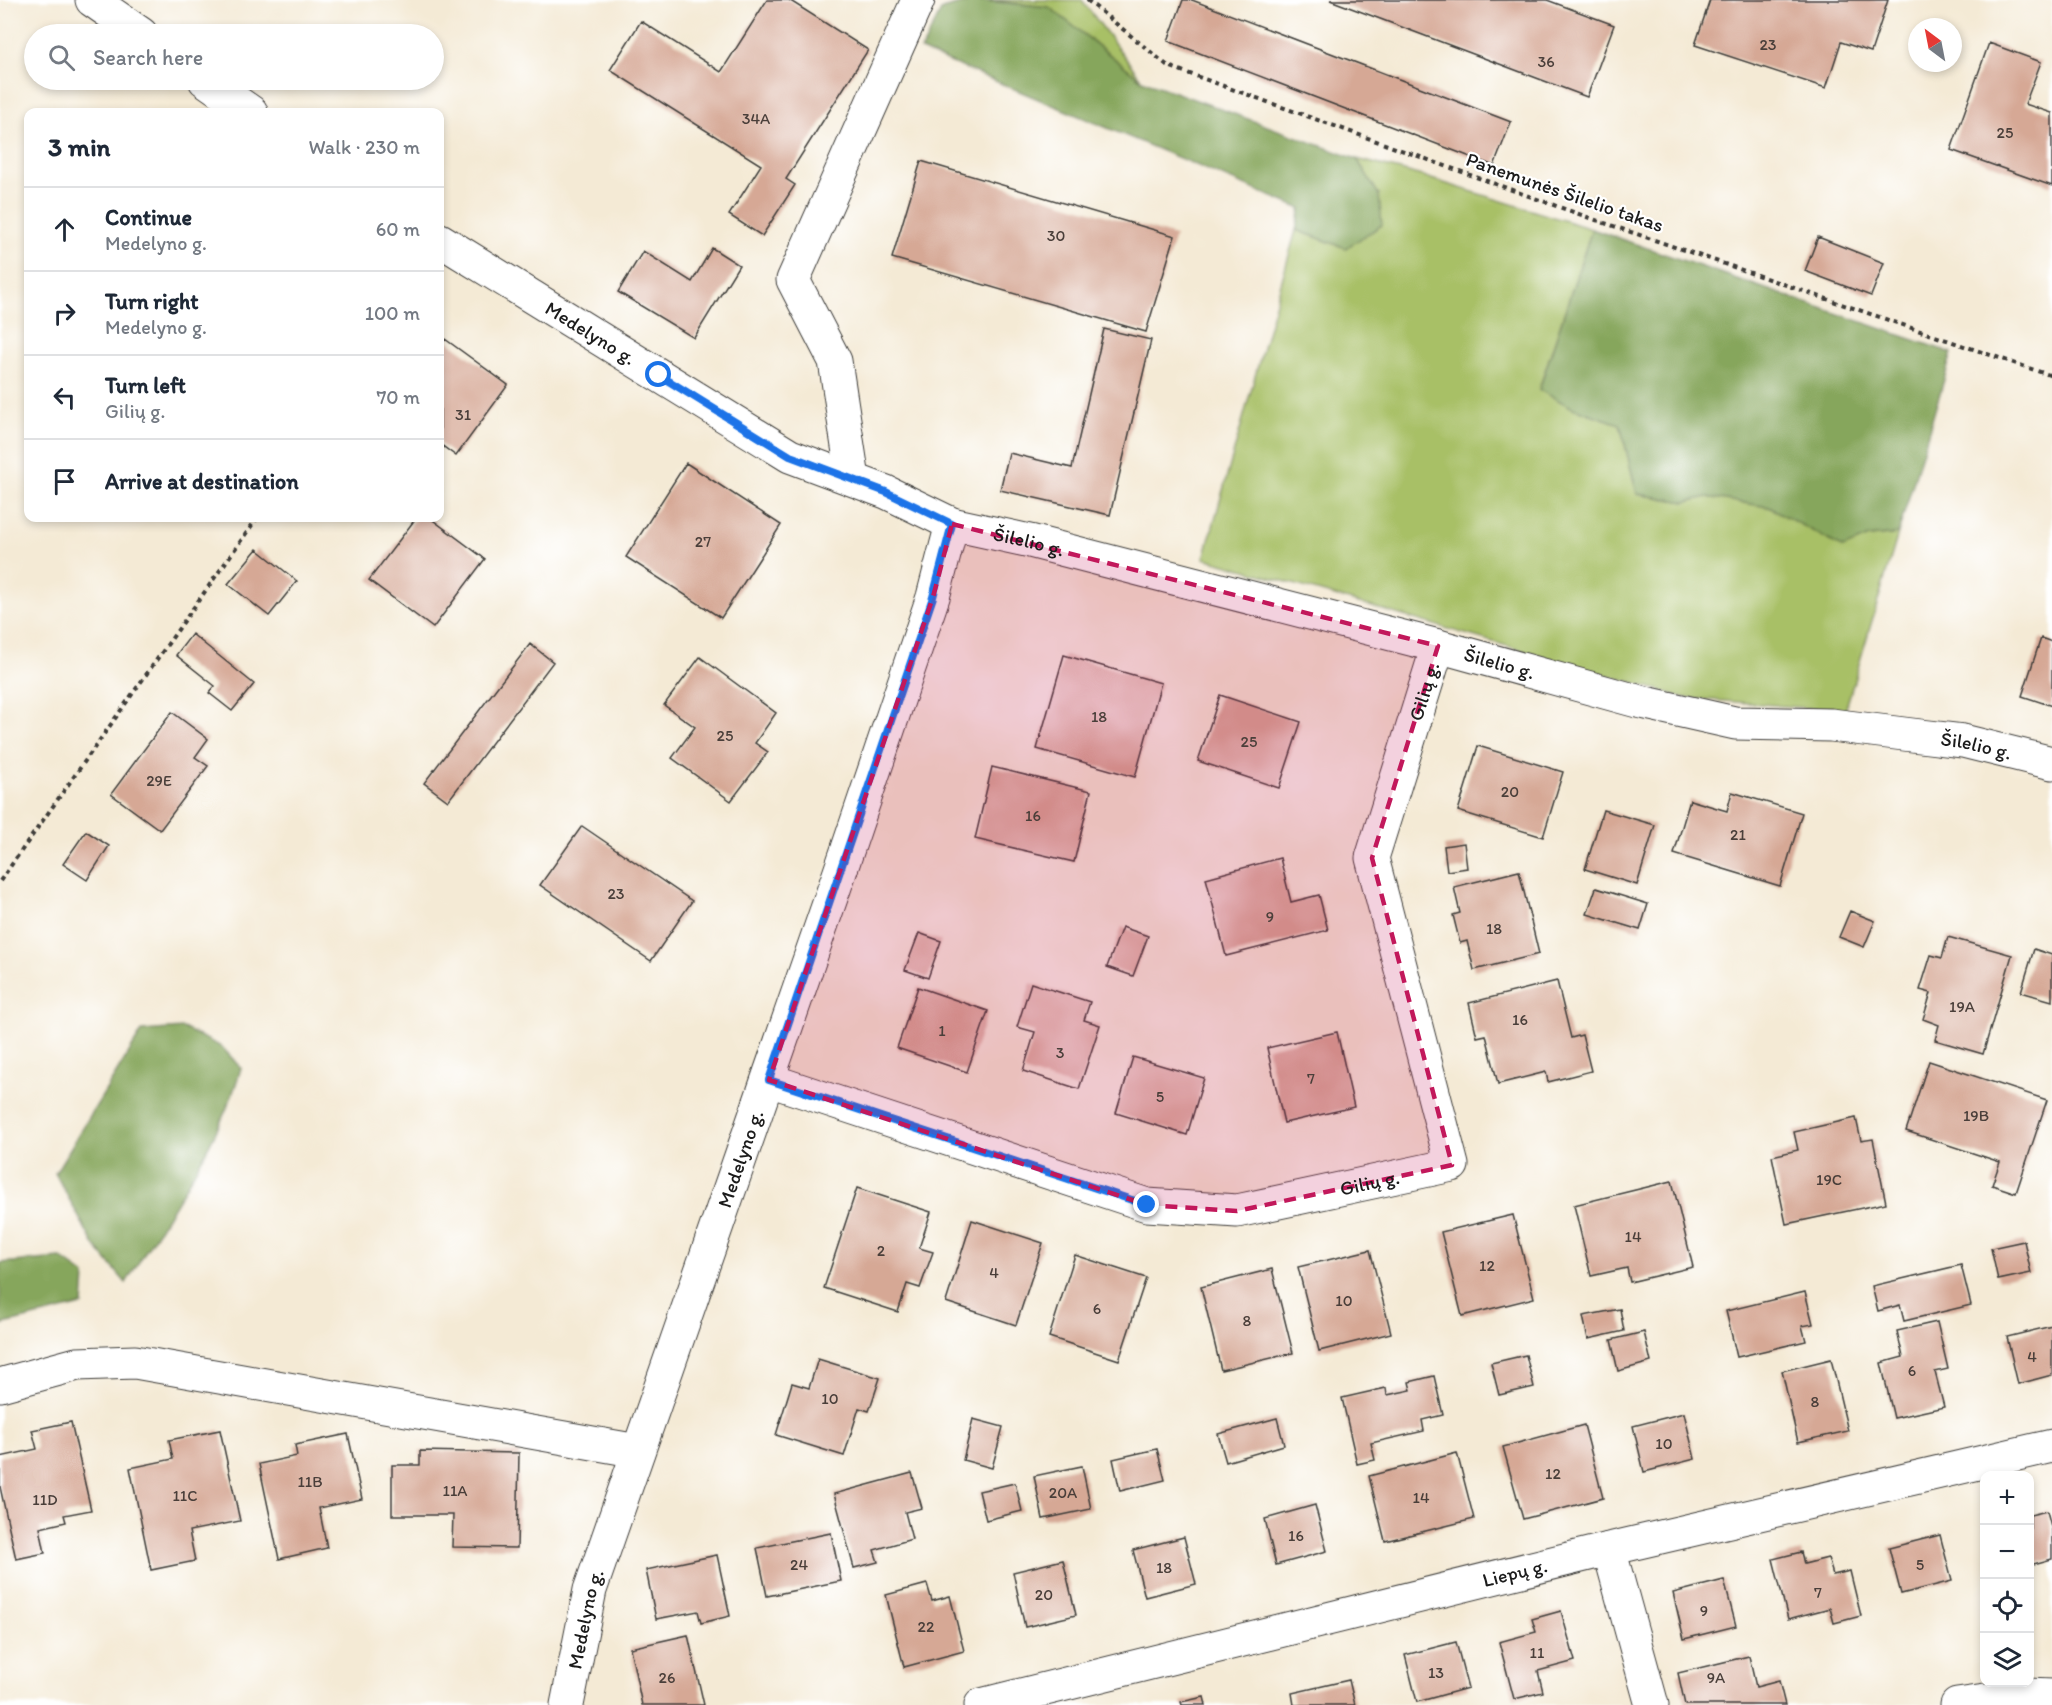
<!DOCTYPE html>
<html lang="en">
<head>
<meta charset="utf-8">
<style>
  :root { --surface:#fff; --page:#f6f6f7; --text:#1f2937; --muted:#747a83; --line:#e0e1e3 }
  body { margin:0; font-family:Itim,sans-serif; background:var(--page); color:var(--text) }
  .controls { position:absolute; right:18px; bottom:18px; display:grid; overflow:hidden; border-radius:12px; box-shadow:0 3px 9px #0003 }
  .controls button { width:54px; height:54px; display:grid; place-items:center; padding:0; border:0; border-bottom:2px solid var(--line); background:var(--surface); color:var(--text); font:30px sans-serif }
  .compass { position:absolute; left:1908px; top:18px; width:54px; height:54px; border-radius:50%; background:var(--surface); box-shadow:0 3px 9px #0003; rotate:328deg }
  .stop { position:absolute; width:18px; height:18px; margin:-14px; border:4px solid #1a73e8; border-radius:50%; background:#fff }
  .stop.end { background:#1a73e8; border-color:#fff; box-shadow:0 2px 6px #0008 }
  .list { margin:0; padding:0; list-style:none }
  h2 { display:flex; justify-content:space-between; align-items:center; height:78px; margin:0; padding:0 24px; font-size:26px }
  h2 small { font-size:20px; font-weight:400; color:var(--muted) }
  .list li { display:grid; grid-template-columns:39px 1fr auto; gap:18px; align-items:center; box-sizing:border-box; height:84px; padding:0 24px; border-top:2px solid var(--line) }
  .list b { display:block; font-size:22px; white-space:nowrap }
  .list p { margin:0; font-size:20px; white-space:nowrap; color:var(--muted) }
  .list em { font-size:20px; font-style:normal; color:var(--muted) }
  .icon { flex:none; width:33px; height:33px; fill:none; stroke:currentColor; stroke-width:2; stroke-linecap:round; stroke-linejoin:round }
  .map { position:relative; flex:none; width:2052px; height:1705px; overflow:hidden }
  .search { position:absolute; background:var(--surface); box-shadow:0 3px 9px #0003; left:24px; top:24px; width:420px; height:66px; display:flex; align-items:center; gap:15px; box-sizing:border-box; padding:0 21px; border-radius:33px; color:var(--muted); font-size:22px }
  .panel { position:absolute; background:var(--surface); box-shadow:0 3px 9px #0003; left:24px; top:108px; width:420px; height:414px; border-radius:12px }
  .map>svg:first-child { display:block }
  .green { fill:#a8c066; stroke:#626e41; stroke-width:1.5 }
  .forest { fill:#86a65b; stroke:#51613c; stroke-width:1.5 }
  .building { fill:#d6a895 }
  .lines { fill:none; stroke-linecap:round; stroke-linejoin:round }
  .minor-casing { stroke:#3c3b38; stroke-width:35 }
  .path { stroke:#3c3b38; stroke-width:4; stroke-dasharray:4.5 4.5; stroke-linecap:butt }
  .minor { stroke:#fff; stroke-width:33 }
  .route { stroke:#1a73e8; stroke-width:8 }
  .marked { fill:#c2185b; fill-opacity:0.2; stroke:#c2185b; stroke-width:4.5; stroke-dasharray:12 8; stroke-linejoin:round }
  .labels { text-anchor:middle; stroke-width:4.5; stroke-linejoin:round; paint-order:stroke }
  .number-label { font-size:16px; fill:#4a3f3a }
  .street-label { font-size:20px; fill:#1c1c1c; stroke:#fff }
</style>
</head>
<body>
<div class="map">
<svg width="2052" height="1705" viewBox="0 0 2052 1705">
  <rect width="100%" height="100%" fill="#fff"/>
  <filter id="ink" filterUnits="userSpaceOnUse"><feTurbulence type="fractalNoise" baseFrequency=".0167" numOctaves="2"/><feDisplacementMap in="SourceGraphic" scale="12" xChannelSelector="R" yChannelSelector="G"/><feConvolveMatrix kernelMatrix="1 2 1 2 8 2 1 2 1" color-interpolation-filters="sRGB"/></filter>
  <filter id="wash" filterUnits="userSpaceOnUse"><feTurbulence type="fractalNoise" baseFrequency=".008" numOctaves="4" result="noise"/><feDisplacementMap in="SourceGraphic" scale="24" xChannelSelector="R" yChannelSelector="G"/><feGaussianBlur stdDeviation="1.35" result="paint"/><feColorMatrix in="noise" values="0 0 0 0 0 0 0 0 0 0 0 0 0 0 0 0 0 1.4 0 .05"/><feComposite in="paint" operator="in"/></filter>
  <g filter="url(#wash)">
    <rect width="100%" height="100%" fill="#f4ead5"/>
    <!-- green -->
    <path class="green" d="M989,0h93l60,80 -93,-73z
      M1357,159l55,14 180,56 -53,160 34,19 47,16 17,70 49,8 21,-5 62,10 74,40 26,-10 29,-3 -53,177 -159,-13 -482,-140 92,-328 50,18 33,-53z"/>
    <!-- forest -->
    <path class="forest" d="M974,0l75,7 93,73 215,79 22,36 3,30 -36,23 -50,-18 5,-21 -380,-159 21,-41z
      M1592,229l360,124 -54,181 -29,3 -26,11 -74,-41 -62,-10 -21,5 -49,-8 -17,-70 -47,-16 -34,-18z
      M183,1028l39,19 19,21c-21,75 -75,148 -115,215l-32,-38 -39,-72 87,-142z
      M61,1258l24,17 -2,30 -83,20v-62z"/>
    <g id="blocks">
      <!-- building -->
      <path class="building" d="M767,0h22l79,50 -82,129 9,6 -33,51 -33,-21 32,-50 -151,-95 31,-49 80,51z
        M1183,0h9l319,122 -17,44 -326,-125z
        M1330,0h217l67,25 -27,72z
        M1710,0h178l-17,52 -30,-10 -15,46 -131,-43z
        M1989,43l52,19 -16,42 27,9v73l-101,-36z
        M921,161l254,75 -29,96 -254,-74z
        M1818,237l66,26 -13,33 -66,-25z
        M712,248l27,17 -45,73 -76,-46 25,-41 49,31z
        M1104,329l47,11 -41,175 -110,-25 9,-37 63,15z
        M445,339l63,46 -52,71 -16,-12v-97z
        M686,463l95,62 -60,93 -95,-61z
        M416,518h14l55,41 -52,69 -64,-48z
        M257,549l40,32 -28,35 -41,-32z
        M192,634l62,50 -22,27 -23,-18 6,-7 -39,-31z
        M2041,638l11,4v64l-30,-10z
        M530,644l23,18 -105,139 -24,-18z
        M1064,655l97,28 -26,94 -98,-28z
        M700,657l76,56 -21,30 13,9 -37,49 -59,-43 23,-31 -31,-22z
        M1220,695l81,27 -22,66 -81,-27z
        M172,712l36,27 -13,18 13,9 -48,64 -49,-36z
        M1478,746l85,26 -20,65 -85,-26z
        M992,767l99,24 -17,71 -99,-23z
        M1732,792l70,21 -22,73 -106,-32 16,-54 37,11z
        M1603,810l52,15 -18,60 -52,-16z
        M582,826l110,75 -41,60 -111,-76z
        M86,831l23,15 -22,34 -24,-16z
        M1464,843l3,25 -20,3 -3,-25z
        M1280,858l11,44 28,-7 9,35 -102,26 -20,-78z
        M1519,871l20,83 -65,16 -7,-29 -7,2 -7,-28 7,-2 -6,-26z
        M1596,888l52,16 -8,26 -53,-16z
        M1850,911l25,10 -11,26 -25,-10z
        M1122,927l26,9 -15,40 -26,-9z
        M919,933l22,8 -13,37 -23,-8z
        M1948,937l64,18 -29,99 -48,-14 4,-15 -16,-6 8,-26 -11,-3 11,-35 11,3z
        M2034,949l18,6v46l-31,-9z
        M1557,981l14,57 11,-3 9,36 -43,11 -2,-10 -48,12 -12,-49 -9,2 -8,-34z
        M1031,983l59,19 -6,18 16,5 -21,64 -56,-18 12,-39 -18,-5z
        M918,987l70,24 -21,61 -70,-24z
        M1337,1032l17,75 -70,16 -17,-75z
        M1133,1057l71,21 -17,57 -71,-22z
        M1929,1061l118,39 -31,93 -24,-8 8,-23 -94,-31z
        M1856,1118l5,23 12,-2 13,64 -100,21 -14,-68 26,-6 -4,-18z
        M1672,1181l21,86 -63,15 -3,-14 -36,8 -17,-71z
        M857,1188l74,24 -12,36 14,4 -13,36 -13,-4 -9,28 -74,-24z
        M1513,1215l21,83 -72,18 -21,-84z
        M972,1220l71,23 -27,82 -70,-23z
        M2024,1241l7,32 -33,7 -7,-32z
        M1370,1250l21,83 -72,18 -21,-84z
        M1075,1255l71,23 -27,82 -70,-23z
        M1961,1265l10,40 -67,16 -4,-16 -22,6 -6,-25z
        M1272,1269l21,84 -72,17 -20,-83z
        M1805,1292l8,32 -11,2 4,15 -69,16 -11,-46z
        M1620,1309l4,22 -36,8 -5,-23z
        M1937,1322l11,47 -13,3 9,35 -50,11 -13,-55 22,-6 -6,-26z
        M2052,1326v49l-34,9 -11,-47z
        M1644,1332l7,30 -33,9 -7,-31z
        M1526,1355l8,32 -35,8 -8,-32z
        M818,1359l62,19 -11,33 -10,-3 -15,48 -68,-21 16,-52 17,5z
        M1831,1359l17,72 -50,11 -16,-71z
        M1434,1376l9,39 -21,5 2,11 -53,12 4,17 -18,4 -15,-66 44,-10 1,7 24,-5 -2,-8z
        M1684,1413l11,46 -51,13 -11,-46z
        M1277,1418l7,27 -58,17 -8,-28z
        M973,1419l30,8 -11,41 -29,-8z
        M71,1422l20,88 -27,5 2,7 -26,6 5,25 -29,6 -16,-72v-30l37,-8 -5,-19z
        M1584,1425l19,73 -80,21 -20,-72z
        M220,1430l20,91 -51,10 6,30 -44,9 -21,-102 43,-9 -4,-19z
        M348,1434l14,65 -43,9 8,40 -48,11 -20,-95 38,-8 -2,-11z
        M1157,1449l8,31 -45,11 -7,-32z
        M420,1451l99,2 -2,95 -65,-1 1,-32h-61v-50h28z
        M1457,1453l17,66 -89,22 -16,-65z
        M1082,1466l9,43 -48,10 -9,-43z
        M912,1473l10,35 -17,4 7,27 -38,11 4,12 -24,6 -20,-74z
        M1015,1483l7,28 -36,9 -7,-29z
        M1315,1505l12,46 -51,14 -11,-46z
        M2047,1511l5,19v29l-22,6v-50z
        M831,1533l10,48 -74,15 -10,-48z
        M1940,1535l12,46 -51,13 -12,-46z
        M1184,1537l12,47 -51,13 -12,-47z
        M1801,1552l3,12 24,-6 5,17 17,-4 11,45 -27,7 -4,-15 -42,11 -15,-60z
        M717,1555l13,61 -29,7 -3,-12 -42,8 -10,-49z
        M1063,1560l13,55 -51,12 -12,-55z
        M1724,1580l12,46 -52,13 -11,-46z
        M927,1584l5,17 18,-5 14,55 -60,16 -18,-72z
        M1561,1611l14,50 -37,10 5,21 -29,7 -15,-57 37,-10 -4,-13z
        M688,1635l16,70h-62l-12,-57z
        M1456,1642l12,46 -51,14 -12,-47z
        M1749,1656l7,31 23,-6 6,24h-100l-7,-32z
        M1349,1680l6,25h-61l-2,-12z
        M1204,1697l2,8h-24l-1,-3z"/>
    </g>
  </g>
  <g filter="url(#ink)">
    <use href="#blocks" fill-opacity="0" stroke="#3c3b38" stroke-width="1.5"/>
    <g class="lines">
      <defs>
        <g id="minor">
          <path d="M92,0l49,34"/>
          <path d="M205,80l46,32"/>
          <path id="s1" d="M440,240l350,216 96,36 66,32 78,17 408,105 199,55 98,22 96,2 81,10 51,6 89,22"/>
          <path d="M853,479l-18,-118 -42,-81 125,-280"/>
          <path id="s2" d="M769,1080l378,125 90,6 215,-46 -80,-307 66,-212"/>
          <path d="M0,1385l77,-21 58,-2 503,89"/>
          <path d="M1609,1549l43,156"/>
          <path id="s3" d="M567,1705l23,-115 251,-721 92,-272 19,-73"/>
          <path id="s4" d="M981,1705l628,-156 443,-103"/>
          <path d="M1957,1705l70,-10 25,1"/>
        </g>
      </defs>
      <!-- minor casing -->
      <use href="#minor" class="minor-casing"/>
      <!-- path -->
      <path class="path" d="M1087,0l81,66 419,151 465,159
        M0,881l257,-363"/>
      <!-- minor -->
      <use href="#minor" class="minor"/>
    </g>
  </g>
  <g class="lines" filter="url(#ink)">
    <!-- route -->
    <path class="route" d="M659,375l131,81 96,36 66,32 -19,73 -164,483 378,125"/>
  </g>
  <!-- marked area -->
  <path class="marked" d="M952,524l486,122 -66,212 80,307 -215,46 -90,-6 -378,-125 164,-483z"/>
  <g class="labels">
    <!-- number labels -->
    <g class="number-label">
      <text x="1768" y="50">23</text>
      <text x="1546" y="67">36</text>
      <text x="756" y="124">34A</text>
      <text x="2005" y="138">25</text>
      <text x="1056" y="241">30</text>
      <text x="463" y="420">31</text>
      <text x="703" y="547">27</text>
      <text x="1099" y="722">18</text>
      <text x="725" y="741">25</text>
      <text x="1249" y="747">25</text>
      <text x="159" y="786">29E</text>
      <text x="1510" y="797">20</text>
      <text x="1033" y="821">16</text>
      <text x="1738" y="840">21</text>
      <text x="616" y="899">23</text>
      <text x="1270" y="922">9</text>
      <text x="1494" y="934">18</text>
      <text x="1962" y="1012">19A</text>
      <text x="1520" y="1025">16</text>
      <text x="942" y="1036">1</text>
      <text x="1060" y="1058">3</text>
      <text x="1311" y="1084">7</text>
      <text x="1160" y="1102">5</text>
      <text x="1976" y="1121">19B</text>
      <text x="1829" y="1185">19C</text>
      <text x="1633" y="1242">14</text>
      <text x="881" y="1256">2</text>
      <text x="1487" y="1271">12</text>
      <text x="994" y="1278">4</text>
      <text x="1344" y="1306">10</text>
      <text x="1097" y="1314">6</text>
      <text x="1247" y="1326">8</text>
      <text x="2032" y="1362">4</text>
      <text x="1912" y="1376">6</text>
      <text x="830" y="1404">10</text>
      <text x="1815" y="1407">8</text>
      <text x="1664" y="1449">10</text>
      <text x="1553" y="1479">12</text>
      <text x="310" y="1487">11B</text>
      <text x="455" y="1496">11A</text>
      <text x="1063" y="1498">20A</text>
      <text x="185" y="1501">11C</text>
      <text x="1421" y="1503">14</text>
      <text x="45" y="1505">11D</text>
      <text x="1296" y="1541">16</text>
      <text x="799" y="1570">24</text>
      <text x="1920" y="1570">5</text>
      <text x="1164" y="1573">18</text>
      <text x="1818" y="1598">7</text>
      <text x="1044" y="1600">20</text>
      <text x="1704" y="1616">9</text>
      <text x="926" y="1632">22</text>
      <text x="1537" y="1658">11</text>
      <text x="1436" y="1678">13</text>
      <text x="667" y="1683">26</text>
      <text x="1716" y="1683">9A</text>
    </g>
    <!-- street labels -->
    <g class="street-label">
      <text transform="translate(1565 192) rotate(19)" y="7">Panemunės Šilelio takas</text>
      <text dy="7" stroke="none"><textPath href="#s1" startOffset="177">Medelyno g.</textPath></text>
      <text dy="7" stroke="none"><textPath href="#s1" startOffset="666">Šilelio g.</textPath></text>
      <text dy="7" stroke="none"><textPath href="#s1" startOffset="1152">Šilelio g.</textPath></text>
      <text dy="7" stroke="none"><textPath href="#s2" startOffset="1200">Gilių g.</textPath></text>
      <text dy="7" stroke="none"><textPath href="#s1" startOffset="1638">Šilelio g.</textPath></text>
      <text dy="7" stroke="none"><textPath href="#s3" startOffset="574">Medelyno g.</textPath></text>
      <text dy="7" stroke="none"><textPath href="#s2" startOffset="624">Gilių g.</textPath></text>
      <text dy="7" stroke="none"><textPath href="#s4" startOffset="550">Liepų g.</textPath></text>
      <text dy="7" stroke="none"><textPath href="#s3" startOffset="88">Medelyno g.</textPath></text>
    </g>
  </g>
</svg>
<div class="controls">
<button>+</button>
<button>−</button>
<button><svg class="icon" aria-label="locate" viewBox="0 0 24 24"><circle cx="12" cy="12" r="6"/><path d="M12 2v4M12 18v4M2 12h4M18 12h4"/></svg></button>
<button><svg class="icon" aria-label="layers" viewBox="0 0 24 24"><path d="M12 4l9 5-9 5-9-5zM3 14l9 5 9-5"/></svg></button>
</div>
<svg class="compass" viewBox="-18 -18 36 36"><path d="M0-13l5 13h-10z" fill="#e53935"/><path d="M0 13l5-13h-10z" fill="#747a83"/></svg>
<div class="stop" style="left:659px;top:375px"></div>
<div class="stop end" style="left:1147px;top:1205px"></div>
<div class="search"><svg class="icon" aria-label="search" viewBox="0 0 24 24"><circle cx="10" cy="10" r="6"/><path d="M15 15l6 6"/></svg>Search here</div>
<section class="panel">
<h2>3 min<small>Walk · 230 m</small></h2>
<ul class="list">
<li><svg class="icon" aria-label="ahead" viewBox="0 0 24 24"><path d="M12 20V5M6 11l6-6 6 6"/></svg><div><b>Continue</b><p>Medelyno g.</p></div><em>60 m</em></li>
<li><svg class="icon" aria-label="right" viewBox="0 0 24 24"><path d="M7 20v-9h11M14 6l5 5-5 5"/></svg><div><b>Turn right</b><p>Medelyno g.</p></div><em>100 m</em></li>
<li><svg class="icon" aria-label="left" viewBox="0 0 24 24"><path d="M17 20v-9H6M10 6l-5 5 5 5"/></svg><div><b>Turn left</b><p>Gilių g.</p></div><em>70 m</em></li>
<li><svg class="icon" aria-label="arrive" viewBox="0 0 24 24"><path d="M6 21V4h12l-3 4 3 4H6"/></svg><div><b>Arrive at destination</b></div></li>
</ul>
</section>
</div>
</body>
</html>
